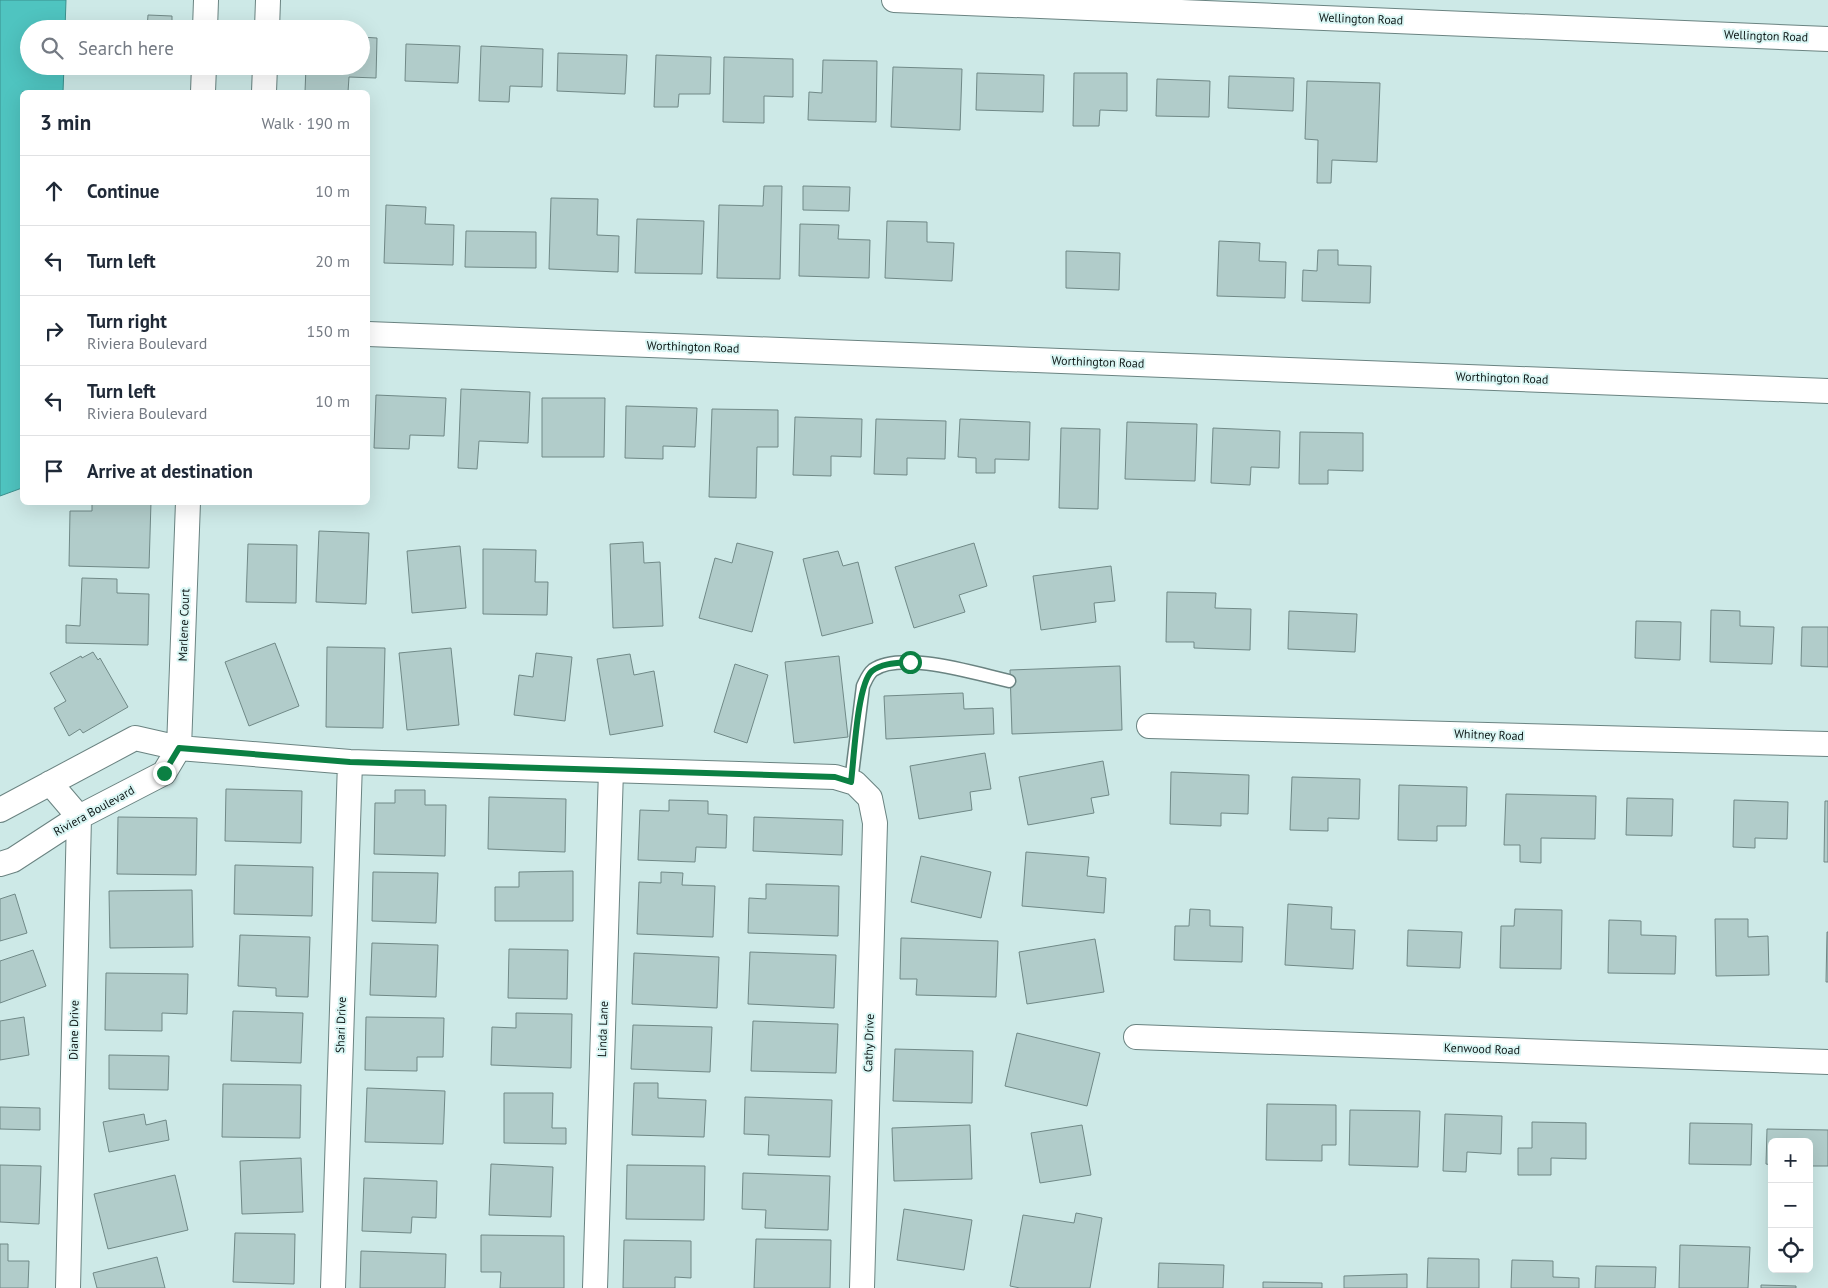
<!DOCTYPE html>
<html lang="en">
<head>
<meta charset="utf-8">
<style>
  :root { --surface:#fff; --page:#f6f6f7; --text:#1f2937; --muted:#747a83; --line:#e0e1e3 }
  body { margin:0; font-family:"PT Sans",sans-serif; background:var(--page); color:var(--text) }
  .controls { position:absolute; right:15px; bottom:15px; display:grid; overflow:hidden; border-radius:8px; box-shadow:0 5px 20px #0002 }
  .controls button { width:45px; height:45px; display:grid; place-items:center; padding:0; border:0; border-bottom:1px solid var(--line); background:var(--surface); color:var(--text); font:25px sans-serif }
  .stop { position:absolute; width:15px; height:15px; margin:-11px; border:4px solid #0b8043; border-radius:50%; background:#fff }
  .stop.end { background:#0b8043; border-color:#fff; box-shadow:0 1px 5px #0008 }
  .list { margin:0; padding:0; list-style:none }
  h2 { display:flex; justify-content:space-between; align-items:center; height:65px; margin:0; padding:0 20px; font-size:21px }
  h2 small { font-size:16px; font-weight:400; color:var(--muted) }
  .list li { display:grid; grid-template-columns:32px 1fr auto; gap:15px; align-items:center; box-sizing:border-box; height:70px; padding:0 20px; border-top:1px solid var(--line) }
  .list b { display:block; font-size:19px; white-space:nowrap }
  .list p { margin:0; font-size:16px; white-space:nowrap; color:var(--muted) }
  .list em { font-size:16px; font-style:normal; color:var(--muted) }
  .icon { flex:none; width:28px; height:28px; fill:none; stroke:currentColor; stroke-width:2; stroke-linecap:round; stroke-linejoin:round }
  .map { position:relative; flex:none; width:1828px; height:1288px; overflow:hidden }
  .search { position:absolute; background:var(--surface); box-shadow:0 5px 20px #0002; left:20px; top:20px; width:350px; height:55px; display:flex; align-items:center; gap:12px; box-sizing:border-box; padding:0 18px; border-radius:28px; color:var(--muted); font-size:19px }
  .panel { position:absolute; background:var(--surface); box-shadow:0 5px 20px #0002; left:20px; top:90px; width:350px; height:415px; border-radius:8px }
  .map>svg:first-child { display:block }
  .water { fill:#4fc4c0; stroke:#3b908d }
  .building { fill:#b1ccca; stroke:#708987 }
  .lines { fill:none; stroke-linecap:round; stroke-linejoin:round }
  .lane-casing { stroke:#6a8381; stroke-width:15 }
  .street-casing { stroke:#6a8381; stroke-width:26 }
  .lane { stroke:#fff; stroke-width:12 }
  .street { stroke:#fff; stroke-width:24 }
  .route { stroke:#0b8043; stroke-width:6 }
  .labels { text-anchor:middle; stroke-width:4; stroke-linejoin:round; paint-order:stroke }
  .street-label { font-size:12px; fill:#0d1716; stroke:#daf6f4 }
</style>
</head>
<body>
<div class="map">
<svg width="1828" height="1288" viewBox="0 0 1828 1288">
  <rect width="100%" height="100%" fill="#cde9e7"/>
  <!-- water -->
  <path class="water" d="M0,0h66l-1,29h-36v37h35l-1,26h-41v396l-22,8z"/>
  <!-- building -->
  <path class="building" d="M148,15l24,1v13h-25z
    M98,27l47,2h-47z
    M361,37l16,1 -1,40 -27,-1 -1,15h-43l1,-26h55z
    M406,44l54,2 -2,37 -53,-2z
    M481,46l62,3 -1,38 -32,-1 -1,16 -30,-1z
    M558,53l69,2 -2,39 -68,-3z
    M656,55l55,2 -1,37h-31l-1,13h-24z
    M724,57l69,2v38l-29,-1v27l-41,-1z
    M823,60l54,1 -1,61 -68,-2 1,-28 13,1z
    M893,67l69,2 -2,61 -69,-3z
    M977,73l67,2 -1,37 -67,-2z
    M1074,73h53v38l-27,-1 -1,16h-26z
    M1229,76l65,2 -1,33 -65,-3z
    M1157,79l53,2 -1,36 -53,-1z
    M1307,81l73,2 -3,79 -45,-2 -1,23h-14l1,-43 -13,-1z
    M764,186h18l-2,93 -63,-1 2,-73 44,1z
    M803,186l47,1 -1,24 -46,-1z
    M551,198l47,1 -1,36 22,1 -1,36 -69,-3z
    M386,205l40,2 -1,17 29,1 -1,40 -69,-2z
    M637,219l67,2 -2,53 -67,-1z
    M368,221h1l-1,41z
    M887,221l40,1v20l27,1 -2,38 -67,-3z
    M800,224l39,1 -1,14 32,1 -1,38 -70,-2z
    M466,231l70,1v36l-71,-1z
    M1219,241l41,2 -1,18 27,1 -1,36 -68,-2z
    M1318,250h20v15l33,1 -1,37 -68,-2 1,-31 14,1z
    M1066,251l54,2 -1,37 -53,-2z
    M461,389l69,3 -2,51 -49,-2 -2,28 -19,-1z
    M376,395l70,3 -2,38 -34,-1 -1,14 -35,-1z
    M542,398h63l-1,59h-62z
    M626,406l71,2 -2,39 -32,-1v13l-38,-1z
    M712,409l66,1v37h-21l-1,51 -47,-1z
    M795,417l67,2 -1,38 -30,-1v20l-38,-1z
    M876,419l70,2 -1,38 -38,-1v17l-33,-1z
    M960,419l70,3 -1,38 -34,-1v14h-19v-15l-18,-1z
    M1127,422l70,2 -2,57 -70,-2z
    M1061,428l39,1 -2,80 -39,-1z
    M1213,428l67,3 -1,37 -28,-1 -1,18 -39,-2z
    M1300,432l63,1v38l-35,-1v14h-29z
    M92,502h59l-2,66 -80,-2 1,-55h22z
    M319,531l50,2 -3,71 -50,-2z
    M643,542l1,21 16,-1 3,64 -50,2 -3,-84z
    M737,543l36,9 -21,80 -53,-14 16,-60 17,5z
    M974,543l13,43 -28,9 6,17 -51,16 -19,-61z
    M248,544l49,1 -1,58 -50,-1z
    M460,546l6,62 -54,5 -5,-62z
    M483,549l53,1 -1,32h13l-1,33 -64,-1z
    M838,551l5,15 15,-4 15,61 -51,13 -19,-77z
    M1111,566l4,35 -21,2 2,19 -55,8 -8,-54z
    M82,578l35,1v14l32,1 -1,51 -82,-2v-18l14,1z
    M1167,592l49,1 -1,15 36,1 -1,41 -56,-2v-6h-28z
    M1711,610l29,1v15l34,1 -2,37 -62,-2z
    M1289,611l68,3 -2,38 -67,-3z
    M1636,621l45,1 -1,38 -45,-2z
    M1802,627h26v40l-27,-1z
    M275,643l24,63 -50,20 -24,-64z
    M327,647l58,1 -2,80 -57,-1z
    M451,648l8,77 -52,5 -8,-77z
    M93,652l5,8 2,-2 28,49 -45,26 -3,-4 -11,7 -15,-28 12,-7 -16,-28 31,-17 1,2z
    M536,653l36,4 -7,64 -51,-6 5,-40 14,2z
    M630,654l4,21 20,-4 9,55 -53,9 -13,-76z
    M839,656l9,81 -54,6 -9,-81z
    M735,664l33,11 -21,68 -33,-11z
    M1120,666l2,64 -110,4 -2,-64z
    M963,693l1,16 29,-1 1,26 -108,5 -2,-43z
    M985,753l6,36 -21,3 2,18 -53,9 -9,-53z
    M1103,761l6,34 -18,3 3,15 -66,12 -9,-48z
    M1171,772l78,3 -1,39 -27,-1v13l-51,-2z
    M1292,777l68,2 -1,40 -31,-1v13l-38,-1z
    M1399,785l68,2 -1,39h-29v15l-39,-1z
    M226,789l76,2 -1,52 -76,-2z
    M395,790h30v15h21l-1,51 -71,-2 1,-51h20z
    M1506,794l90,2 -1,43 -54,-1v25l-21,-1v-17h-16z
    M489,797l77,2 -1,53 -77,-3z
    M1627,798l46,1 -1,37 -46,-1z
    M669,800l39,1v13l19,1 -1,33 -30,-1 -1,15 -57,-2 2,-50 29,1z
    M1734,800l54,2 -1,37 -32,-1v10l-22,-1z
    M1825,801h3v61h-4z
    M118,817l79,1 -1,57 -79,-1z
    M754,817l89,3 -1,35 -89,-4z
    M1026,852l63,5 -2,19 19,2 -2,35 -82,-7z
    M921,856l70,16 -10,46 -70,-16z
    M235,865l78,2 -1,49 -78,-2z
    M573,871v50h-78v-34h24v-15z
    M373,872l65,1 -2,50 -64,-2z
    M661,872l22,1 -1,12 33,1 -2,51 -76,-3 2,-52 22,1z
    M766,884l73,2 -1,50 -90,-3 1,-35 17,1z
    M192,890l1,57 -83,1 -1,-57z
    M15,894l12,39 -27,8v-42z
    M1288,904l44,3 -1,22 24,1 -2,39 -68,-4z
    M1190,909l20,1v16l33,1 -1,35 -68,-2 1,-34h14z
    M1515,909l47,1 -1,59 -61,-1 1,-42h13z
    M1715,919h33v18l20,-1 1,39 -53,1z
    M1609,920l32,1v14l35,1 -1,38 -67,-1z
    M1408,930l54,2 -2,36 -53,-2z
    M1827,932h1v50h-2z
    M240,935l70,2 -2,60 -32,-1v-8l-38,-2z
    M901,938l97,3 -2,56 -80,-2 1,-16h-17z
    M1095,939l9,53 -77,12 -8,-52z
    M372,943l66,2 -2,52 -66,-2z
    M509,949l59,1 -1,49 -59,-1z
    M33,950l13,36 -46,17v-42z
    M750,952l86,3 -2,53 -86,-4z
    M634,953l85,4 -2,51 -85,-4z
    M106,973l82,1 -1,40 -25,-1v18l-57,-1z
    M233,1011l70,2 -2,50 -70,-2z
    M516,1013l56,1 -1,54 -80,-3 1,-38 24,1z
    M24,1017l5,38 -29,5v-39z
    M366,1017l78,1 -1,39h-26v14l-52,-1z
    M753,1021l85,3 -2,49 -85,-2z
    M633,1025l79,2 -2,45 -79,-3z
    M1017,1033l83,20 -13,53 -82,-20z
    M895,1049l78,2 -1,52 -79,-2z
    M109,1055l60,1 -1,34 -59,-1z
    M634,1083h24v15l48,2 -2,37 -72,-2z
    M223,1084l78,1 -1,53 -78,-1z
    M367,1088l78,3 -2,53 -78,-2z
    M504,1093h49l-1,35h14v16l-62,-1z
    M745,1097l87,3 -2,57 -62,-2 1,-20 -25,-1z
    M1267,1104l69,1v40h-14v16l-56,-1z
    M0,1107l40,1v22l-40,-1z
    M1350,1110l70,1 -2,56 -69,-2z
    M144,1114l2,11 20,-5 3,20 -60,12 -6,-30z
    M1445,1114l57,2 -1,38 -34,-2 -1,20 -23,-1z
    M1532,1122l54,1v36l-35,-1v17h-33v-27h14z
    M1690,1123l62,1 -1,41 -62,-1z
    M970,1125l2,54 -78,2 -2,-53z
    M1082,1125l9,50 -51,8 -9,-50z
    M1767,1129l61,1v36h-19v-24h-37v23l-6,-1z
    M301,1158l2,54 -61,2 -2,-53z
    M491,1164l62,3 -2,50 -62,-2z
    M0,1165l41,1 -2,58 -39,-2z
    M627,1165l78,1 -1,54 -78,-1z
    M743,1173l87,3 -2,54 -63,-2 1,-18 -24,-1z
    M175,1175l13,55 -80,19 -14,-55z
    M364,1178l73,3 -1,37 -24,-1 -1,16 -49,-2z
    M904,1209l68,11 -8,50 -67,-10z
    M1076,1213l26,5 -12,70h-70l-10,-2 13,-71 51,8z
    M235,1233l60,1 -1,50 -61,-2z
    M481,1235l83,1v52h-64l1,-16h-20z
    M756,1239l75,1 -1,48h-76z
    M624,1240l67,1v37l-16,-1v11h-52z
    M0,1244h8v17h21l-1,27h-28z
    M1680,1245l70,2 -2,41h-69z
    M361,1251l85,3 -1,34h-85z
    M157,1257l8,31h-68l-4,-15z
    M1428,1258l51,1v29h-52z
    M1512,1260l41,1v16l26,1v10h-68z
    M1159,1263l65,2 -1,23h-65z
    M1596,1266l60,1 -1,21h-60z
    M1407,1274v14h-63v-12z
    M1263,1282l59,1v5h-59z
    M1761,1285l35,1v2h-35z"/>
  <g class="lines">
    <defs>
      <path id="lane" d="M851,782l12,-96c3,-6 5,-12 10,-16 29,-20 104,4 136,11"/>
      <path id="street" d="M894,0l934,39
        M205,29l1,-29
        M267,29l1,-29
        M203,92l1,-26
        M264,92l1,-26
        M368,334l1460,57
        M1149,726l679,18
        M179,748l9,-246
        M50,783l29,34 -11,471
        M0,810l135,-72 44,10 171,14 485,15 20,6 15,15 5,25 -13,465
        M0,864l13,-4 66,-43 85,-44 15,-25
        M1136,1037l692,25
        M333,1288l17,-526
        M595,1288l16,-518"/>
    </defs>
    <!-- lane casing -->
    <use href="#lane" class="lane-casing"/>
    <!-- street casing -->
    <use href="#street" class="street-casing"/>
    <!-- lane -->
    <use href="#lane" class="lane"/>
    <!-- street -->
    <use href="#street" class="street"/>
  </g>
  <g class="lines">
    <!-- route -->
    <path class="route" d="M164,773l15,-25 171,14 485,15 16,5c3,-22 6,-98 21,-111 10,-8 26,-8 38,-9"/>
  </g>
  <g class="labels">
    <!-- street labels -->
    <g class="street-label">
      <text transform="translate(1361 19) rotate(2)" y="4">Wellington Road</text>
      <text transform="translate(1766 36) rotate(2)" y="4">Wellington Road</text>
      <text transform="translate(693 347) rotate(2)" y="4">Worthington Road</text>
      <text transform="translate(1098 362) rotate(2)" y="4">Worthington Road</text>
      <text transform="translate(1502 378) rotate(2)" y="4">Worthington Road</text>
      <text transform="translate(184 625) rotate(-88)" y="4">Marlene Court</text>
      <text transform="translate(1489 735) rotate(2)" y="4">Whitney Road</text>
      <text transform="translate(94 811) rotate(-29)" y="4">Riviera Boulevard</text>
      <text transform="translate(341 1025) rotate(-88)" y="4">Shari Drive</text>
      <text transform="translate(603 1029) rotate(-88)" y="4">Linda Lane</text>
      <text transform="translate(74 1030) rotate(-89)" y="4">Diane Drive</text>
      <text transform="translate(869 1043) rotate(-88)" y="4">Cathy Drive</text>
      <text transform="translate(1482 1049) rotate(2)" y="4">Kenwood Road</text>
    </g>
  </g>
</svg>
<div class="controls">
<button>+</button>
<button>−</button>
<button><svg class="icon" aria-label="locate" viewBox="0 0 24 24"><circle cx="12" cy="12" r="6"/><path d="M12 2v4M12 18v4M2 12h4M18 12h4"/></svg></button>
</div>
<div class="stop" style="left:910px;top:662px"></div>
<div class="stop end" style="left:164px;top:773px"></div>
<div class="search"><svg class="icon" aria-label="search" viewBox="0 0 24 24"><circle cx="10" cy="10" r="6"/><path d="M15 15l6 6"/></svg>Search here</div>
<section class="panel">
<h2>3 min<small>Walk · 190 m</small></h2>
<ul class="list">
<li><svg class="icon" aria-label="ahead" viewBox="0 0 24 24"><path d="M12 20V5M6 11l6-6 6 6"/></svg><div><b>Continue</b></div><em>10 m</em></li>
<li><svg class="icon" aria-label="left" viewBox="0 0 24 24"><path d="M17 20v-9H6M10 6l-5 5 5 5"/></svg><div><b>Turn left</b></div><em>20 m</em></li>
<li><svg class="icon" aria-label="right" viewBox="0 0 24 24"><path d="M7 20v-9h11M14 6l5 5-5 5"/></svg><div><b>Turn right</b><p>Riviera Boulevard</p></div><em>150 m</em></li>
<li><svg class="icon" aria-label="left" viewBox="0 0 24 24"><path d="M17 20v-9H6M10 6l-5 5 5 5"/></svg><div><b>Turn left</b><p>Riviera Boulevard</p></div><em>10 m</em></li>
<li><svg class="icon" aria-label="arrive" viewBox="0 0 24 24"><path d="M6 21V4h12l-3 4 3 4H6"/></svg><div><b>Arrive at destination</b></div></li>
</ul>
</section>
</div>
</body>
</html>
